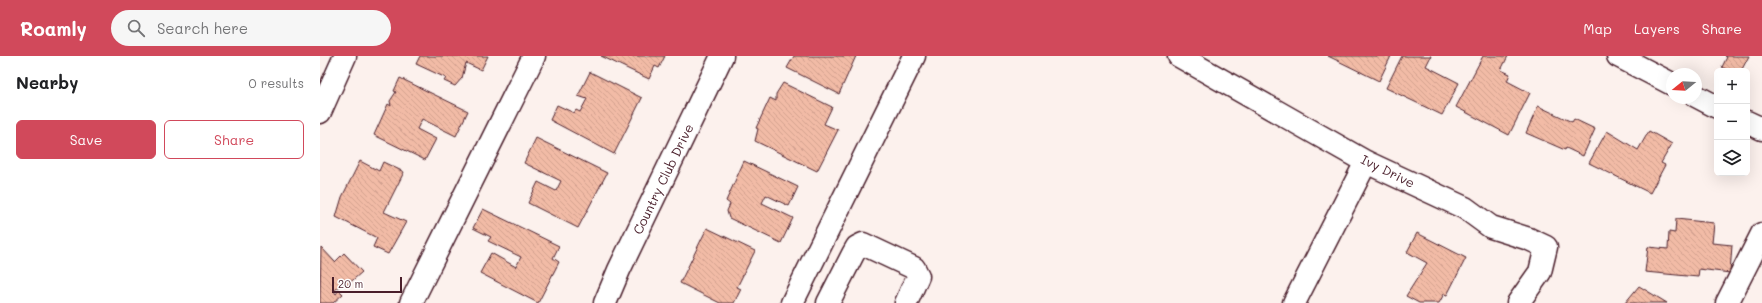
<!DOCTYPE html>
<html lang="en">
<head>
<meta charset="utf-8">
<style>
  :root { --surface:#fff; --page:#f6f6f6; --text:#202124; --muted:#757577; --line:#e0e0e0; --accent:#d1495b }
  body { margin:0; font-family:Mali,sans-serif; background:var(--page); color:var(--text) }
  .controls { position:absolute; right:12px; top:12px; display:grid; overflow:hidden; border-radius:6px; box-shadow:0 4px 16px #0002 }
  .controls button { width:36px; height:36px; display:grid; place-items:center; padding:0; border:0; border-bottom:1px solid var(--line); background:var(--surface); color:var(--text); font:20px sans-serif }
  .compass { position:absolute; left:1346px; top:12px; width:36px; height:36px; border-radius:50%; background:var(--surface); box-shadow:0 4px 16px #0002; rotate:252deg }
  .scale { position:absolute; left:12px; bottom:10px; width:70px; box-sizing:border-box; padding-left:4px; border:2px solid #4a1f2b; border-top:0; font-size:11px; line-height:14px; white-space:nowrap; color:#4a1f2b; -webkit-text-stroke:3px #fff; paint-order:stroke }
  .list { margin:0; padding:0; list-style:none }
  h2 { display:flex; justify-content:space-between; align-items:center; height:52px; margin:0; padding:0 16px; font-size:17px }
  h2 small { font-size:13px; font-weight:400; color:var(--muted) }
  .actions { display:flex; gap:8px; padding:12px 16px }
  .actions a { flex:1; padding:9px 0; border:1px solid var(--accent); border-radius:6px; text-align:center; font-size:14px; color:var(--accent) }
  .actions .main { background:var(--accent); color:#fff }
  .icon { flex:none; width:22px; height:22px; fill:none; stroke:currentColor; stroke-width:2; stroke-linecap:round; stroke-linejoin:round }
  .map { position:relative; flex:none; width:1442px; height:247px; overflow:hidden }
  header { display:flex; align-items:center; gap:24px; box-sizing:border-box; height:56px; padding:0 20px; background:var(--accent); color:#fff }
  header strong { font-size:19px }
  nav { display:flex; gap:22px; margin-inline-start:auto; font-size:14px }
  .search { width:280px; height:36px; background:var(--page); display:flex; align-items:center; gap:10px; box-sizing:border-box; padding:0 14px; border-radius:22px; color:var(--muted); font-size:15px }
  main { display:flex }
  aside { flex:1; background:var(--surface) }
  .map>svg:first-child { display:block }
  .building { fill:url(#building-back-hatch); stroke:#4a1f2b }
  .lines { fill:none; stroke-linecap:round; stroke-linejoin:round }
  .minor-casing { stroke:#4a1f2b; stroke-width:25 }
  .minor { stroke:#fff; stroke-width:22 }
  .labels { text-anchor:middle; stroke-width:3; stroke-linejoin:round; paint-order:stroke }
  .street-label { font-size:13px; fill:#4a1f2b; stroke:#fff }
</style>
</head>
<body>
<header>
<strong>Roamly</strong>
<div class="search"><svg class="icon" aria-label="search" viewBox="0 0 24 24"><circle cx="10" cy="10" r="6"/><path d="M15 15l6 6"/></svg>Search here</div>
<nav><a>Map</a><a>Layers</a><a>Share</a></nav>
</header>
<main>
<aside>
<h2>Nearby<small>0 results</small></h2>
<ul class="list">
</ul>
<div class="actions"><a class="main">Save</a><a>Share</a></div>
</aside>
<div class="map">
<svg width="1442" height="247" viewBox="0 0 1442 247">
  <defs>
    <pattern id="building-back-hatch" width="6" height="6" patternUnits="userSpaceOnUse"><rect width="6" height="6" fill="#f2bba6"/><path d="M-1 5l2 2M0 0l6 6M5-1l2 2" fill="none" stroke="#d1a08f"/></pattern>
  </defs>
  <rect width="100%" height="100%" fill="#fcf1ed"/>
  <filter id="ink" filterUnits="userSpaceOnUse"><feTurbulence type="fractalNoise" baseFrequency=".025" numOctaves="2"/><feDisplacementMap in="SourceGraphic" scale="8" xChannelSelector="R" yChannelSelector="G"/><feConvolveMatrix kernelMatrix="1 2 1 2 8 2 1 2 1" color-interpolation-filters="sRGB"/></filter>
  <g filter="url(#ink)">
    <!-- building -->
    <path class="building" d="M100,0h68l-7,14 -15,-7 -4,15 -7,8 -11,-5 2,-3 -30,-14z
      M281,0h64l-6,12 -4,-2 -6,13z
      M474,0h62l-17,38 -52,-26z
      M1008,0h63l-12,25z
      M1082,0h29l-5,10 33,17 -17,32 -56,-27z
      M1163,0h25l-7,14 9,4 -3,7 23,12 -21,42 -53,-28z
      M1405,0h24l-8,15h-11l-8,-4 5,-10z
      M270,16l52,26 -28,56 -64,-34 7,-15 17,8 2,-3 4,2 7,-13 -9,-3z
      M80,22l68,33 -12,25 -34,-17 -5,10 19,10 -11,21 -51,-25 14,-31 3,2 -1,-5 6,-9 -2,-1z
      M463,27l49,24 -8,17 14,6 -21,41 -62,-30 3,-12 -2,-1 14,-30 6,3v-7z
      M1218,50l34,16 2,-3 21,10 -12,27 -17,-8 -1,2 -39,-17z
      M1287,75l31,19 11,-19 23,13 -11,19 4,2 -15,28 -61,-30z
      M216,82l71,35 -29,55 -50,-25 10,-21 18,9 5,-10 -37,-18z
      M40,105l19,10 4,-9 21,10 -20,40 22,10 -18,32 -15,-7 4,-9 -41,-21 6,-20z
      M424,105l54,26 -9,19 -23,-11 -4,8 31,15 -12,25 -52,-25 -2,-7 3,-7 -4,-3z
      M163,153l76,37 -6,12 6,4 -21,41 -58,-30 11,-20 25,14 5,-10 -33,-16 3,-4 -18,-9z
      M1356,163l38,4 -2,20 20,2 -2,28 -31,-4 -1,8 -53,-5 3,-25 20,2 1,-17 6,1z
      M387,172l48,23 -18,36 4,2 -7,14h-14l-40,-20z
      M1097,177l49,25 -19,37 -3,-1 -5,9h-20l-13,-7 21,-33 -20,-11z
      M1,191l14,15 9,-9 18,19 -16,14 -3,-3 -9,8 2,3 3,-4 4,4 -10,9h-13z
      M1319,230l28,17h-42z"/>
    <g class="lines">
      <defs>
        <path id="minor" d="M859,0l187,106 99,46 26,19 38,12 17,8 -6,25 -22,31
          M1298,0l54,28
          M1376,40l21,11
          M0,56l25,-56
          M1427,66l15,7
          M91,247l123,-247
          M285,247l14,-33 103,-214
          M472,247l122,-247
          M508,247l25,-49 4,-7 6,-3 51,24 4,8 -12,27
          M974,247l72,-141
          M1407,247l35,-69"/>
      </defs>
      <!-- minor casing -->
      <use href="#minor" class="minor-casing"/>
      <!-- minor -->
      <use href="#minor" class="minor"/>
    </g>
  </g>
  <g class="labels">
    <!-- street labels -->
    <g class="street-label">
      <text transform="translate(1068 115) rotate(26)" y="5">Ivy Drive</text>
      <text transform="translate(343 123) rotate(-64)" y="5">Country Club Drive</text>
    </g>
  </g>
</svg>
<div class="controls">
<button>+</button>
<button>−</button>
<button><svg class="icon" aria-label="layers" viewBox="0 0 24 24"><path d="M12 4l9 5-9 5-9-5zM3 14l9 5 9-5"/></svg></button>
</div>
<svg class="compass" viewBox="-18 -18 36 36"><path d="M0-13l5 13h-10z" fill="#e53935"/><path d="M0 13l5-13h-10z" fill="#757577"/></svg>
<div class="scale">20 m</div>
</div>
</main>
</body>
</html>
